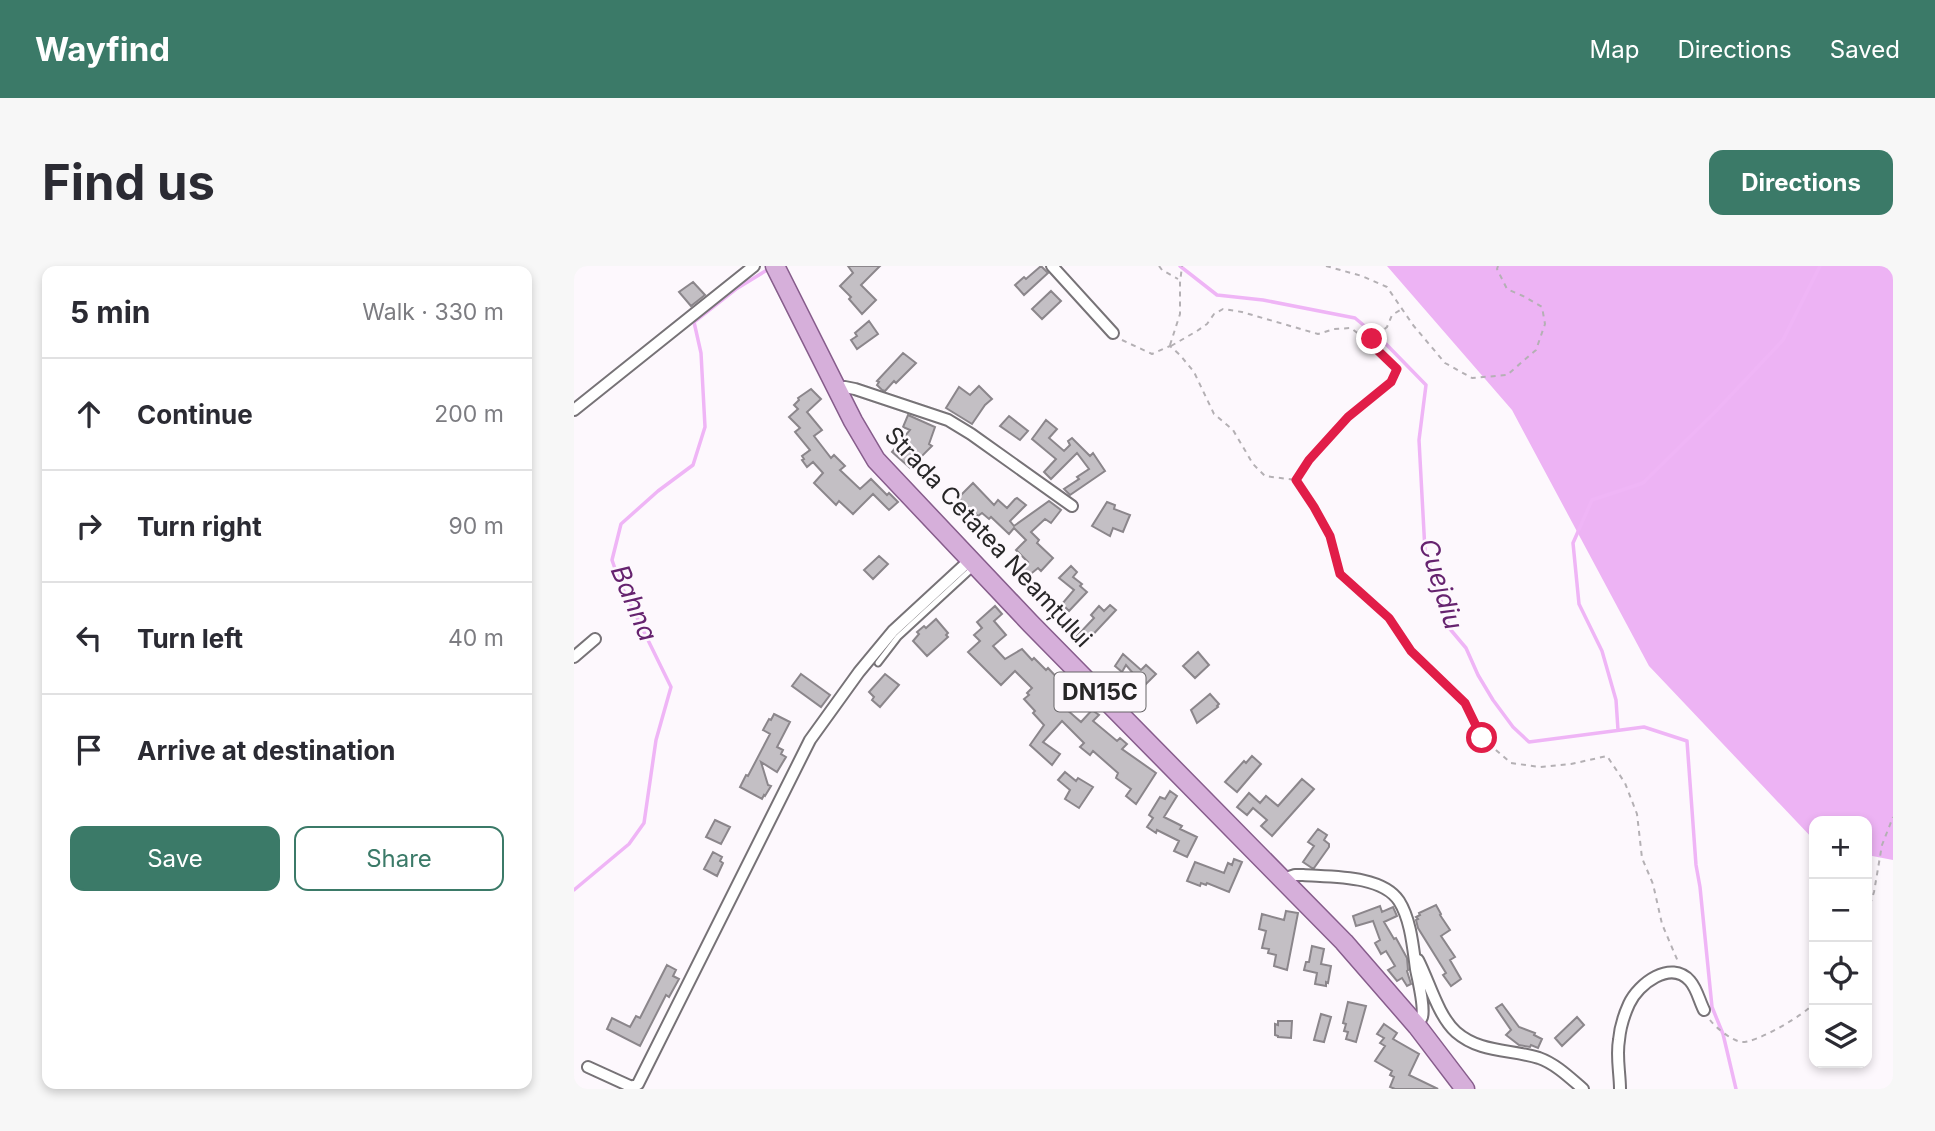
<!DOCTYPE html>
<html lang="en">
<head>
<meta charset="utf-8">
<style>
  :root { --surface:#fff; --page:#f7f7f7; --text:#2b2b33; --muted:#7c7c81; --line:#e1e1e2; --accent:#3b7a68 }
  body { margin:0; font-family:Inter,sans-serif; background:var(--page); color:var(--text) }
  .controls { position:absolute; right:21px; bottom:21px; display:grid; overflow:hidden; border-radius:14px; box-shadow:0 4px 10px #0003 }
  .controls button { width:63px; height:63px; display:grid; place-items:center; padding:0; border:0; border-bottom:2px solid var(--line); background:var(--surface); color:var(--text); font:35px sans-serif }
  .stop { position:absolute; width:21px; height:21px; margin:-16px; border:5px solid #e11d48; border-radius:50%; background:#fff }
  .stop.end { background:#e11d48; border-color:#fff; box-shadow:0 2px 7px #0008 }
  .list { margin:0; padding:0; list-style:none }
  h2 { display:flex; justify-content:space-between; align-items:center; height:91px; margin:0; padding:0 28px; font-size:30px }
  h2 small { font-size:23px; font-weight:400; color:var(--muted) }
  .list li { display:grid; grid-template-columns:46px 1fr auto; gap:21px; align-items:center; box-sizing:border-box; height:112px; padding:0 28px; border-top:2px solid var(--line) }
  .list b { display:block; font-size:26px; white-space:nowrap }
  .list em { font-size:23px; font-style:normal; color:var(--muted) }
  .actions { display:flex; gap:14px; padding:21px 28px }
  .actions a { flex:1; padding:16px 0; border:2px solid var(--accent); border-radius:14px; text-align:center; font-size:24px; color:var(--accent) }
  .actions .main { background:var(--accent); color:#fff }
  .icon { flex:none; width:38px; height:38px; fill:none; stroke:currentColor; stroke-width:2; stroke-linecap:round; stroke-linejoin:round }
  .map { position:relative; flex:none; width:1319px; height:823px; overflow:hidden; border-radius:14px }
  header { display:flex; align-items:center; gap:42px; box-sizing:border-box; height:98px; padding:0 35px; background:var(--accent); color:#fff }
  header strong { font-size:33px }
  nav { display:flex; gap:38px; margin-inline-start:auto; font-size:24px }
  .intro { display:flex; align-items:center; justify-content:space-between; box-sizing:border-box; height:168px; padding:0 42px }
  h1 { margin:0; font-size:49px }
  .button { padding:18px 32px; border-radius:14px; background:var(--accent); color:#fff; font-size:24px; font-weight:700 }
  main { display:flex; gap:42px; padding:0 42px }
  aside { flex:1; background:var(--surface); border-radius:14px; box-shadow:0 4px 10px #0003 }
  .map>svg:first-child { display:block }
  .forest { fill:#edb3f4 }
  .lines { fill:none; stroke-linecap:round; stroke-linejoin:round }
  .stream { stroke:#efb5f6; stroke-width:3.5 }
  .building { fill:#c3bfc4; stroke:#8b868b; stroke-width:2 }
  .service-casing { stroke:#777377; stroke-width:9 }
  .minor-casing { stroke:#777377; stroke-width:14 }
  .primary-casing { stroke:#875d8c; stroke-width:21 }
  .path { stroke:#b4b0b4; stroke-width:2; stroke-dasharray:5 5; stroke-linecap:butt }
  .service { stroke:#fff; stroke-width:5 }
  .minor { stroke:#fff; stroke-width:10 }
  .primary { stroke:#d6afda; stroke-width:18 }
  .route { stroke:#e11d48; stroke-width:9 }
  .labels { text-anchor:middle; stroke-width:5; stroke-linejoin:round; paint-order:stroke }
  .shield { fill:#fdf8fd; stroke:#676567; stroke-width:2 }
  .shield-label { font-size:23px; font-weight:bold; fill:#272627 }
  .street-label { font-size:24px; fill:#272627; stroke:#fdf8fd }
  .water-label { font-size:26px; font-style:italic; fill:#66236f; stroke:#fdf8fd }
</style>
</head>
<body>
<header>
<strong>Wayfind</strong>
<nav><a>Map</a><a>Directions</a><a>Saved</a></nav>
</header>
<div class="intro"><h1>Find us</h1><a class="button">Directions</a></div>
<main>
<aside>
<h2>5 min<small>Walk · 330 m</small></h2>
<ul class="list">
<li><svg class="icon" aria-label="ahead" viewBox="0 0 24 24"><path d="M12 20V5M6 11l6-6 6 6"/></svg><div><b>Continue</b></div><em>200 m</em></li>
<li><svg class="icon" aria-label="right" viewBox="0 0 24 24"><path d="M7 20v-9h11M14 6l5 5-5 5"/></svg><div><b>Turn right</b></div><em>90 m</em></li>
<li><svg class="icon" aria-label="left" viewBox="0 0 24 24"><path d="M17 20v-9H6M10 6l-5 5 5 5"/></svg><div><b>Turn left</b></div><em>40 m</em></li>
<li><svg class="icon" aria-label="arrive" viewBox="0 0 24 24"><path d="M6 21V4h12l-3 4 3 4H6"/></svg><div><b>Arrive at destination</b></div></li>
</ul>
<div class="actions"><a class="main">Save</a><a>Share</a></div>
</aside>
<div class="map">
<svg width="1319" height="823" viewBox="0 0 1319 823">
  <rect width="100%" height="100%" fill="#fdf8fd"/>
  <!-- forest -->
  <path class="forest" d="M813,0h506v594l-26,-5v-34h-53v19l-165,-174 -137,-256z"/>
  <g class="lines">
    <!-- stream -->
    <path class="stream" d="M606,0l37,29 46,5 92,18 30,25 41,42 -7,55 6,111 25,78 16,19 12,27 15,25 20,27 16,15 115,-15 43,14 9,124 4,22 12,120 11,27 13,55
      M1044,464l-2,-30 -14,-49 -23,-47 -6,-61 19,-43 51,-17 74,-73 66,-70 37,-74
      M0,624l55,-46 15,-21 12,-83 15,-53 -51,-104 -8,-23 9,-36 37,-33 35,-26 12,-38 -4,-74 -7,-31 42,-33 31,-19"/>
  </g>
  <!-- building -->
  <path class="building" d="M274,0h32l-19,19 15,15 -14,14 -13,-15 2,-2 -11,-11 13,-13z
    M467,0l7,7 -24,22 -9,-10 9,-8 2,2z
    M119,16l12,13 -14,11 -12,-14z
    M477,25l10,10 -19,18 -10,-10z
    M295,55l9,13 -21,15 -6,-9 6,-4 -2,-3z
    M329,87l13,10 -20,20 -2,-2 -9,10 -3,-1 -5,-5 2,-3 -2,-1z
    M405,120l13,13 -7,6 -13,19 -26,-16 13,-21 11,8z
    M237,123l10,10 -14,13 15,18 -8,6 17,22 3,-3 11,11 -5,4 20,19 11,-10 16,16 2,-2 9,9 -9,8 -16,-16 -20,20 -14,-13 -3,4 -22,-22 9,-10 -10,-11 -6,5 -5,-7 2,-1 -2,-3 8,-6 -15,-18 5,-4 -11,-11 9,-8 -4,-4 5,-5 -1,-2z
    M334,149l27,12 -6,17 3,2 -22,22 -18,-16 18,-22 -7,-3z
    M435,150l19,15 -8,9 -20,-14z
    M472,154l11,9 -8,9 15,13 6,-6 -2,-4 4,-3 18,18 3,-3 12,18 -35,24 -6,-6 15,-10 -2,-2 12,-8 -12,-16 -26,26 -7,-7 12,-13 -24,-20z
    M399,217l21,22 4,-5 9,8 8,-9 2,-1 9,7 -16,16 4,5 35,-25 12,9 -10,13 -6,-4 -14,13 8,8 -2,3 16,15 -12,13 -3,-3 -11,9 -7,-7 8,-8 -12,-12 10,-10 -12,-12 -5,6 -18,-17 -2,2 -7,-6 -4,3 -20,-18z
    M533,236l8,3 -1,4 16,6 -7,17 -10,-4 -3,8 -18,-10z
    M305,290l9,8 -15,15 -9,-9z
    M497,300l6,6 -4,5 9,7 -2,2 7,6 -18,19 -7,-7 12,-14 -15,-12z
    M536,339l6,5 -31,33 -8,-7 17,-18 -3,-3 8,-9 5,5z
    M421,340l7,8 -8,7 12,14 -13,11 12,13 17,-10 10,11 2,-2 12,12 2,-2 13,14 2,-1 8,8 -13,13 23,20 11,-12 7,5 -6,6 24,20 3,-3 7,6 -5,5 34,24 -20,31 -10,-8 5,-7 -15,-11 2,-5 -25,-22 -3,4 -10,-8 4,-4 -22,-22 -19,21 17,12 -8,11 -22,-20 14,-20 -11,-12 2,-2 -11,-12 5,-4 -2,-2 5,-5 -17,-17 -14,14 -33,-33 12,-11 -6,-6 8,-7 -5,-6z
    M362,353l12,14 -2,2 2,2 -21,19 -14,-15 6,-7 -2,-2 7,-6 2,2z
    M624,386l11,13 -14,13 -12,-12z
    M549,388l18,16 5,-5 10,9 -14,14 -7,-5 3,-4 -12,-14 -4,7 -7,-6z
    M227,408l29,21 -9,12 -29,-21z
    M311,408l14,11 -19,22 -8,-7 2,-3 -5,-5z
    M636,428l9,10 -2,2 1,1 -21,16 -6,-13z
    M200,448l16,8 -13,25 6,3 -2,4 5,3 -9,15 -16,-10 7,23 3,1 -6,10 -1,-1 -2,4 -22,-12 6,-12 2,1 22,-42 -7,-4 6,-11 2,1z
    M678,490l9,8 -24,28 -12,-10 19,-21 2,2z
    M491,506l11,9 2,-3 15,9 -14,21 -14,-9 5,-9 -12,-10z
    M728,513l12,10 -42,47 -11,-10 6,-6 -14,-12 -6,7 -10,-8 12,-14 11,10 6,-7 12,10z
    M596,525l7,5 -13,21 18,9 -2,3 17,8 -10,20 -13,-6 5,-10 -22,-11 -1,3 -9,-6 6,-9 -4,-3 11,-18 5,2z
    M141,554l15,7 -9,17 -15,-7z
    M744,563l9,6 -3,5 5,4v3l-15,21h-2l-9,-6 11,-16 -6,-4z
    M139,586l9,5 -2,4 3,2 -6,13 -13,-7z
    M660,593l8,3 -13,30 -22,-9 -1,2 -5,-2 -1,3 -13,-5 8,-19 29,11 4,-10 4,2z
    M862,639l5,9 -1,1 10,15 -9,6 14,21 -5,3 11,19 -10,7 -8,-11 3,-2 -28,-45 -2,-8 2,-1 -2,-2 4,-2 -1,-2z
    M806,640l2,6 11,-5 4,9 -13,6 10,17 2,-1 11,20 1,12 -1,1 4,13 -4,2 -5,-8 -5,3 -9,-11 7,-4 -9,-15 -5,3 -6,-11 5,-3 -7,-19 -17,5 -3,-10z
    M712,645l12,2 -11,57 -13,-4 2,-11 -8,-2 1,-4 -7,-1 4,-17 -7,-2 3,-15 22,6z
    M738,680l12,3 -3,15 10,2 -3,17 -2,-1v4l-11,-2 2,-11 -13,-3 2,-8h3z
    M93,699l9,5 -3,6 6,3 -10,18 -3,-2 -26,51 -33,-17 5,-11 18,9 6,-11 4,2z
    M774,736l18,4 -10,36 -10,-3 2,-7 -4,-1 2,-7 -3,-1z
    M928,738l17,23 16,6 -1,2 8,4 -4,9 -7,-3 -1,2 -11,-2 -13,-10 5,-5 -15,-22z
    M747,748l10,3 -7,25 -10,-2z
    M1003,751l7,8 -22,21 -7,-8z
    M704,755h14l-1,17 -13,-1v-1l-3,-1v-11l3,1z
    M810,758l13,9 -4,6 26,15 -10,21 29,14h-43l-5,-2 4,-10 -4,-2 2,-4 -17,-10 10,-15 -5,-3 4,-5 -7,-4z"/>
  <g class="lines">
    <defs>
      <path id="service" d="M304,397l20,-26 76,-70"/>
      <path id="minor" d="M478,0l61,67
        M262,122l9,-1 10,2 93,31 23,14 101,72
        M0,144l180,-144
        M0,391l21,-18
        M709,613l12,-4h8c28,2 79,0 96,26 12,19 14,47 17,68 2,11 9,38 6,48 -1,3 -4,6 -5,9
        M844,694c11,21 20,56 38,72 24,21 54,17 83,26 17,6 31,20 44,31
        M14,801l44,20 6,-3 172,-344 49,-68 34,-41 77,-71
        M1046,823c0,-16 -4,-33 -1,-49 1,-12 5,-25 10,-36 9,-20 42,-45 61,-23 7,8 9,19 14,29"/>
      <path id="primary" d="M201,0l78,155 23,39 155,164 313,318 73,84 48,63"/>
    </defs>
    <!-- service casing -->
    <use href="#service" class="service-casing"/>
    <!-- minor casing -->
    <use href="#minor" class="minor-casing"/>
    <!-- primary casing -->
    <use href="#primary" class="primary-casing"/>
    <!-- path -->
    <path class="path" d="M585,0l3,4 16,9
      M752,0l36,10 25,11 26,38 32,38 27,15 35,-3 29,-25 9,-26 -3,-17 -19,-11 -16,-7 -10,-20 1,-3
      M548,74l30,14 18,-8 10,9 14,17 20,42 19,16 20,34 12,12 31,4 18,27 16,28 10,39 49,44 22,33 54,52 17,35 29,25 29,4 31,-3 36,-8 18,27 12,31 5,44 11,26 9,40 17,40
      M596,79l10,-31v-31l2,-17
      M597,80l26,-15 10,-7 7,-10 9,-5 19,3 76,22 16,-5 17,-1 18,14 18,-15 5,-12 10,-6
      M722,213l13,-19 39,-43 43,-35 6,-13 -28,-27
      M1293,648l7,-22 8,-47 11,-28
      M1136,754c6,8 21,20 31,22 14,2 65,-28 73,-39"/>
    <!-- service -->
    <use href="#service" class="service"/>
    <!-- minor -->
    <use href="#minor" class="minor"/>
    <!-- primary -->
    <use href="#primary" class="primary"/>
  </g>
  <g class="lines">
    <!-- route -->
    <path class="route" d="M798,73l-3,3 28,27 -6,13 -43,35 -39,43 -13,20 18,27 16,29 10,38 49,44 22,33 54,52 17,35"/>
  </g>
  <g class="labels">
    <!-- shield labels -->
    <rect class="shield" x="480.5" y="406.5" width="91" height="39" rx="5"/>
    <g class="shield-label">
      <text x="526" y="434">DN15C</text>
    </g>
    <!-- street labels -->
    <g class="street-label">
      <text transform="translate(414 271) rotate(47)" y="8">Strada Cetatea Neamțului</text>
    </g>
    <!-- water labels -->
    <g class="water-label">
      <text transform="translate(867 318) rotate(73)" y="9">Cuejdiu</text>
      <text transform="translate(60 337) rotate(67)" y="9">Bahna</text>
    </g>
  </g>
</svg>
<div class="controls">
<button>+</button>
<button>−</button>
<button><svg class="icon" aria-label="locate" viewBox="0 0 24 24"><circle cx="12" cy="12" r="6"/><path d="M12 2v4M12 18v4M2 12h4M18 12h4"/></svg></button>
<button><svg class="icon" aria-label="layers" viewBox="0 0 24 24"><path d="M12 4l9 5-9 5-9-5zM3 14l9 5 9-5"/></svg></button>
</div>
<div class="stop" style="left:908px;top:472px"></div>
<div class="stop end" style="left:798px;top:73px"></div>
</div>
</main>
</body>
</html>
